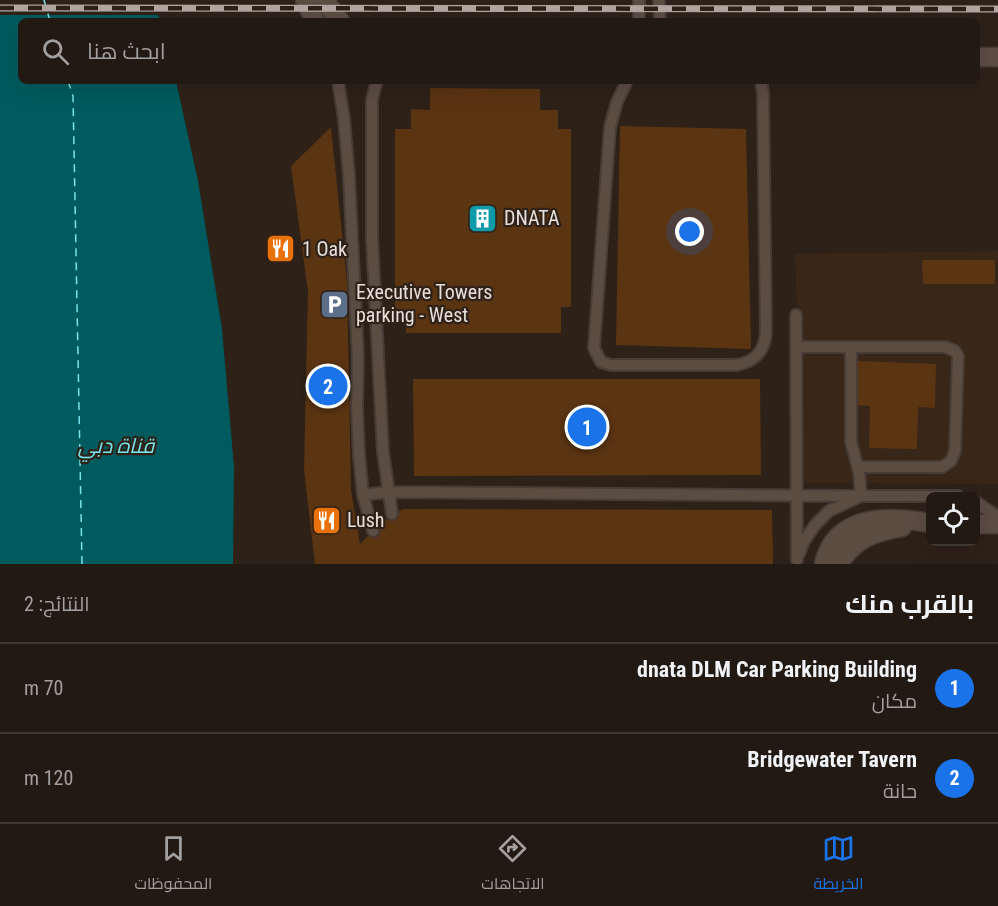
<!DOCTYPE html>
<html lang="ar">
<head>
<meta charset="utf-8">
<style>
  :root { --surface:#221912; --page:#2e2620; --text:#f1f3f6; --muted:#a2a09f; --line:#3f3832; --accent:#1a73e8 }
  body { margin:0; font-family:"Roboto Condensed",Cairo,sans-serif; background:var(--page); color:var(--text); direction:rtl }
  .controls { position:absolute; right:18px; bottom:18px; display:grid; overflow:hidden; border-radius:9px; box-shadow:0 6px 24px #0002 }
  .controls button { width:54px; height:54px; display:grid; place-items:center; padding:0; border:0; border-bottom:2px solid var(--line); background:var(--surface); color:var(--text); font:30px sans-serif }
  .you { position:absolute; left:690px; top:232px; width:21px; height:21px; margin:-15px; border:4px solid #fff; border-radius:50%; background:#1a73e8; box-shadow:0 0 0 9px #1a73e833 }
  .badge { display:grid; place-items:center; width:39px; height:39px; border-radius:50%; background:var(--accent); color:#fff; font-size:20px; font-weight:700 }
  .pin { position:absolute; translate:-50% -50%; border:3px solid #fff; box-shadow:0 2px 6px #0006 }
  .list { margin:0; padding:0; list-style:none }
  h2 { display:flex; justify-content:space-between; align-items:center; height:78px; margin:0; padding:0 24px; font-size:26px }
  h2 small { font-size:20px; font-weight:400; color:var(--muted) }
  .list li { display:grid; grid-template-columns:39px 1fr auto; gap:18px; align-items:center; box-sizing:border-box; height:90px; padding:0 24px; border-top:2px solid var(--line) }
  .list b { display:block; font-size:22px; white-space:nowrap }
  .list p { margin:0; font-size:20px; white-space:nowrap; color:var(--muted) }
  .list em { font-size:20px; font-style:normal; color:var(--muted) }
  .icon { flex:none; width:33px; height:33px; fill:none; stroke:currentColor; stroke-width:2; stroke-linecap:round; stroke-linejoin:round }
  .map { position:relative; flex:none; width:998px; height:564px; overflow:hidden; direction:ltr }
  .search { position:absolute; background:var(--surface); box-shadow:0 6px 24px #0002; left:18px; right:18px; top:18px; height:66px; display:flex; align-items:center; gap:15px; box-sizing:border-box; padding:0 21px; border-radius:9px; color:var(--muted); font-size:22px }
  .sheet { height:258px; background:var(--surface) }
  nav { display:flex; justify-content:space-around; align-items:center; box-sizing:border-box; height:84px; border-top:2px solid var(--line); background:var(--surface); font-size:16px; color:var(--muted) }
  nav a { display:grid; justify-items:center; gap:3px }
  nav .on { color:var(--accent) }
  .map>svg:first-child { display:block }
  .built { fill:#382618 }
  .water { fill:#005b5e }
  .pier { fill:#2e2118 }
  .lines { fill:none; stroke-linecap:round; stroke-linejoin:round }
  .ferry { stroke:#75e5e9; stroke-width:1.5; stroke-dasharray:8 6; stroke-linecap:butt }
  .building { fill:#5b3412 }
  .lane-casing { stroke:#483d36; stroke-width:14 }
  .street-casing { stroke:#483d36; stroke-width:21 }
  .secondary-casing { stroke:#483d36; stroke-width:21 }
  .lane { stroke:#5c4d43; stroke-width:10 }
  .street { stroke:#5c4d43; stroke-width:18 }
  .secondary { stroke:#5c4d43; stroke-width:18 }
  .rail-casing { stroke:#b2a7a0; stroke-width:7 }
  .rail { stroke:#2e2118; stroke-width:4.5; stroke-dasharray:14; stroke-linecap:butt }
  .labels { text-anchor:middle; stroke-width:4.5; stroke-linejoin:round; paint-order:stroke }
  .poi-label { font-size:20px; fill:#e8dfd8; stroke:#2e2118; text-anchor:start }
  .water-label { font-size:21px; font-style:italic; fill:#75e5e9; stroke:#2e2118 }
</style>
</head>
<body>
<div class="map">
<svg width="998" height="564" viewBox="0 0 998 564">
  <rect width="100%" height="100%" fill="#2e2118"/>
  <!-- built -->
  <path class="built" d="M998,251v233l-196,-1 -7,-229z"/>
  <!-- water -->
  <path class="water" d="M0,0h154l6,21h-139v60h155l22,100 24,148 12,138 -1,97h-233z"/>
  <!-- pier -->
  <path class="pier" d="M0,0h157l4,15h-161z"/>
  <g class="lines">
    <!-- ferry -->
    <path class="ferry" d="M44,0l6,21
      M68,81l5,15 9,468"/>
  </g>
  <!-- building -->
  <path class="building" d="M430,88l110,1v21h18v19h13v178h-10v26h-155v-23l-11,-1v-180h16v-20l19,1z
    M620,126l126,3 5,220 -135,-4z
    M331,127l16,155 4,208 9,54 8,-8 4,2 6,-1 2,-5 -1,-7 7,-6 4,2 6,-1 3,-4v-5l4,-2 369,1 1,54h-458l-11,-94 4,-178 -17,-126z
    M922,260h73v24h-72z
    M858,361l78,3 -1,44 -17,-1 -1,42 -48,-1 1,-42 -12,-1z
    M413,379h347l1,96 -347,1z"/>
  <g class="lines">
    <defs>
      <path id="lane" d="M639,0v21
        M659,0l1,21
        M338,81l6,38 5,57 9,182 -1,49 2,48 4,40 10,36
        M377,81l-5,18v139l11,214 9,62
        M627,81l-10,21 -7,25 -16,221 7,14 10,3h125c19,-3 28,-13 30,-32l-3,-240 -2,-12
        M796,315l1,245
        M796,347h149l10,4 3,5 -3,95 -4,10 -9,6h-84
        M363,495l25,-3 473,4 -2,-24 -8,-30v-95
        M976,502l22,15
        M799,554l5,-13 11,-16 14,-14 32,-15h97"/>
      <path id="street" d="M976,524h22
        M824,564c12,-51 66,-48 106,-41
        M839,564c14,-25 36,-33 63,-37"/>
      <path id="secondary" d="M305,0l10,21
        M324,0l16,21
        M977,57h21"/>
    </defs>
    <!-- lane casing -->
    <use href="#lane" class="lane-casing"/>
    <!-- street casing -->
    <use href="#street" class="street-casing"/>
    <!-- secondary casing -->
    <use href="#secondary" class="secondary-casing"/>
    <!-- lane -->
    <use href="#lane" class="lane"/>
    <!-- street -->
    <use href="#street" class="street"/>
    <!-- secondary -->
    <use href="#secondary" class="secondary"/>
    <defs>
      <path id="rail" d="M0,8l998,1"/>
    </defs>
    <!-- rail casing -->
    <use href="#rail" class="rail-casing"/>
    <!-- rail -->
    <use href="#rail" class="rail"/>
  </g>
  <!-- icons -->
  <defs>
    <symbol id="building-square" viewBox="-11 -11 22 22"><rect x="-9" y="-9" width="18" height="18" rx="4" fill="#0f9aa8" stroke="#2e2118"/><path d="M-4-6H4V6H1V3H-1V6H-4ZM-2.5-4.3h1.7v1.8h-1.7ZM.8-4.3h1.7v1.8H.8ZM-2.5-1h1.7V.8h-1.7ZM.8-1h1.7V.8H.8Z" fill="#fff"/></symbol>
    <symbol id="restaurant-square" viewBox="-11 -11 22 22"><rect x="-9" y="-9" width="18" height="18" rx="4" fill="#e8710a" stroke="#2e2118"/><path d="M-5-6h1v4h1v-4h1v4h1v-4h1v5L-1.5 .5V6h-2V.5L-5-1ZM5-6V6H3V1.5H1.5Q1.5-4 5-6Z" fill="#fff"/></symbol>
    <symbol id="parking-square" viewBox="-11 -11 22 22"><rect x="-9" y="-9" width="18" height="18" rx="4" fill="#5c6f8a" stroke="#2e2118"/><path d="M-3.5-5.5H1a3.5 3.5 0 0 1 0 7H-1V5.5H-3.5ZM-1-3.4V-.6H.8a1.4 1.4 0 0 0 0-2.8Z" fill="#fff"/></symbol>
  </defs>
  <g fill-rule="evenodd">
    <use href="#building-square" x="466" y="202" width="33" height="33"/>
    <use href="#restaurant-square" x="264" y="232" width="33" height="33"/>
    <use href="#parking-square" x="318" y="288" width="33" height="33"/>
    <use href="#restaurant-square" x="310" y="504" width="33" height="33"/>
  </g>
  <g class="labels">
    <!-- poi labels -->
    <g class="poi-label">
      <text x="504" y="225">DNATA</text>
      <text x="302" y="256">1 Oak</text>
      <text x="356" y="299">Executive Towers<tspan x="356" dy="23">parking - West</tspan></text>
      <text x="347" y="527">Lush</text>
    </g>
    <!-- water labels -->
    <g class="water-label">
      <text x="116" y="453">قناة دبي</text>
    </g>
  </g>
</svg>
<div class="controls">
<button><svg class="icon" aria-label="locate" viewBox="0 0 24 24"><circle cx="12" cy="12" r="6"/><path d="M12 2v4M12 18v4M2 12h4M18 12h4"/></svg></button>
</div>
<div class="you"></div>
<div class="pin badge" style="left:587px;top:427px">1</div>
<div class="pin badge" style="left:328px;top:386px">2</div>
<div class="search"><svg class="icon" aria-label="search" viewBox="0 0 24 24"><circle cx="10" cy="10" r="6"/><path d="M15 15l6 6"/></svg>ابحث هنا</div>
</div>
<section class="sheet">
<h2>بالقرب منك<small>النتائج: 2</small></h2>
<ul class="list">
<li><span class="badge">1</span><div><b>dnata DLM Car Parking Building</b><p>مكان</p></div><em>70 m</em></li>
<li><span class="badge">2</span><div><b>Bridgewater Tavern</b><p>حانة</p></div><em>120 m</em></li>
</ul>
</section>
<nav>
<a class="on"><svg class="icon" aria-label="map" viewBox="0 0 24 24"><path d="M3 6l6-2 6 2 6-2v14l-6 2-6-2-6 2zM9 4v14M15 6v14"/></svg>الخريطة</a>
<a><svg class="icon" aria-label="directions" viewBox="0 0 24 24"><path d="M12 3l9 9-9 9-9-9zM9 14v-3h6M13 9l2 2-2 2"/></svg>الاتجاهات</a>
<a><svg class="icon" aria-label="saved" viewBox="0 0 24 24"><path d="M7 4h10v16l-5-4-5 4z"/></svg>المحفوظات</a>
</nav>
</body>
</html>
